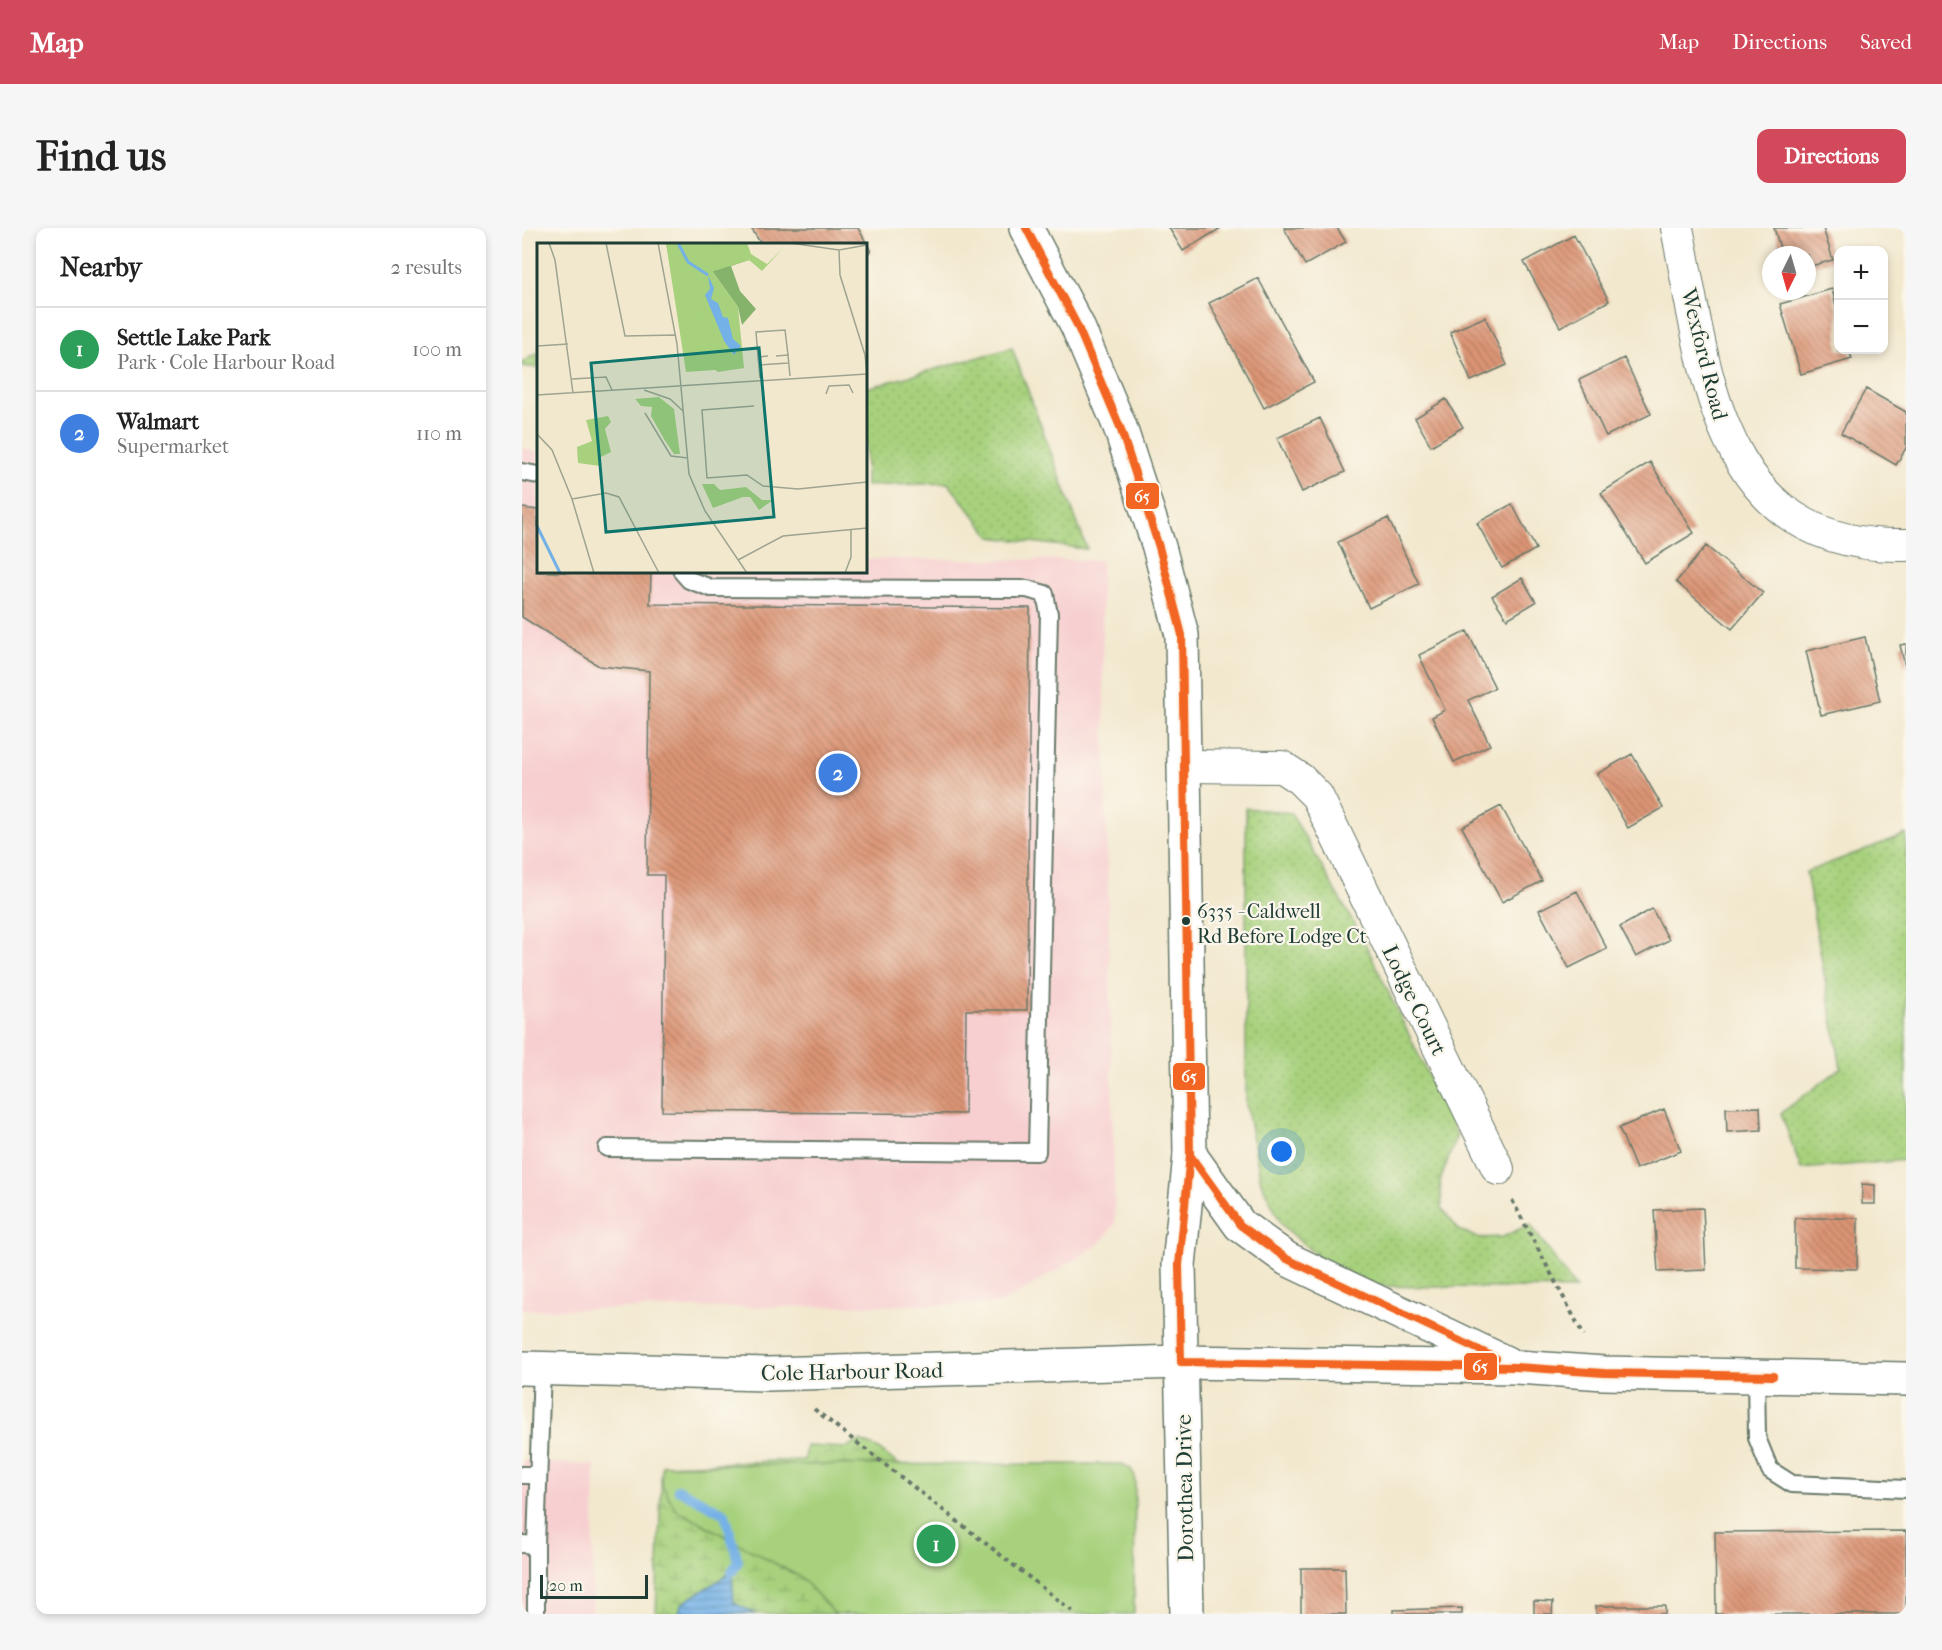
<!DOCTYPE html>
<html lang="en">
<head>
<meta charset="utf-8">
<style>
  :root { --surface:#fff; --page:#f6f6f6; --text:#222; --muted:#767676; --line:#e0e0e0; --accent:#d1495b }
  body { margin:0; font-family:"IM FELL French Canon",serif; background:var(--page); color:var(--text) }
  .controls { position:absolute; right:18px; top:18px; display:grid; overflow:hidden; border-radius:12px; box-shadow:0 3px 9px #0003 }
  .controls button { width:54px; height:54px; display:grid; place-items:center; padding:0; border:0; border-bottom:2px solid var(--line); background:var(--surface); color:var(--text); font:30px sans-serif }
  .compass { position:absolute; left:1240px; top:18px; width:54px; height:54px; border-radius:50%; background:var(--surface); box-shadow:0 3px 9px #0003; rotate:185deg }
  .scale { position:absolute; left:18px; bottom:15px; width:108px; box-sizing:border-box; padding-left:6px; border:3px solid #1f3d34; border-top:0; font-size:16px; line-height:21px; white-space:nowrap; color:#1f3d34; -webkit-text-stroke:4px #fbf7ec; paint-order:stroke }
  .you { position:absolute; left:760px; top:924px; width:21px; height:21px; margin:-15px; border:4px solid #fff; border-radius:50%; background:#1a73e8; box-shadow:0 0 0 9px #1a73e833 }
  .badge { display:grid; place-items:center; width:39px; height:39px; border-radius:50%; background:var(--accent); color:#fff; font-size:20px; font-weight:700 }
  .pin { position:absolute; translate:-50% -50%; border:3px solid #fff; box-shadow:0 2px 6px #0006 }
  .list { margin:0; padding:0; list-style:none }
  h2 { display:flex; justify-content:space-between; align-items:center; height:78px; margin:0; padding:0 24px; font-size:26px }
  h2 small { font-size:20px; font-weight:400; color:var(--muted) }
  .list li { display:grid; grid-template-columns:39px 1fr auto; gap:18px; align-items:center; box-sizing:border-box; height:84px; padding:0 24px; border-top:2px solid var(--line) }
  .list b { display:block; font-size:22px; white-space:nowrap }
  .list p { margin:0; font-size:20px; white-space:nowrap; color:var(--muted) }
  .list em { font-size:20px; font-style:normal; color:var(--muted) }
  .map { position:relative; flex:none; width:1384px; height:1386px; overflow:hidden; border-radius:12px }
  header { display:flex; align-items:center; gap:36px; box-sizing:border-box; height:84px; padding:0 30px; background:var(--accent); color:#fff }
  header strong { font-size:28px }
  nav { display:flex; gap:33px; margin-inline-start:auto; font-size:21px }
  .intro { display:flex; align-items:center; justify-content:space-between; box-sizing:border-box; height:144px; padding:0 36px }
  h1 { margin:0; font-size:42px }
  .button { padding:15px 27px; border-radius:12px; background:var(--accent); color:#fff; font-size:21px; font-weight:700 }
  main { display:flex; gap:36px; padding:0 36px }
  aside { flex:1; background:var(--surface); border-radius:12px; box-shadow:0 3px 9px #0003 }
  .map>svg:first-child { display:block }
  .built { fill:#f7cfd0 }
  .grass { fill:url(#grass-dots); stroke:#638758; stroke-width:1.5 }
  .wetland { fill:url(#wetland-marsh); stroke:#638758; stroke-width:1.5 }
  .park { fill:#a7d17d; stroke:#638758; stroke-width:1.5 }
  .water { fill:url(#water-rules); stroke:#4a778d; stroke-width:1.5 }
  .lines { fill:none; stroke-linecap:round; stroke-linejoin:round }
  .stream { stroke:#74b1e6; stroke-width:10 }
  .building { fill:url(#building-back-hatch) }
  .service-casing { stroke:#69796a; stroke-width:20 }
  .minor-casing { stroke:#69796a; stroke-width:34 }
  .tertiary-casing { stroke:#69796a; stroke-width:36 }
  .secondary-casing { stroke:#69796a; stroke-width:36 }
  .path { stroke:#69796a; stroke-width:4; stroke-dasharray:4.5 4.5; stroke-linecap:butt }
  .service { stroke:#fff; stroke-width:16 }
  .minor { stroke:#fff; stroke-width:32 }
  .tertiary { stroke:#fff; stroke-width:33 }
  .secondary { stroke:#fff; stroke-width:33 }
  .bus-1-casing { stroke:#fbf7ec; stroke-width:12 }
  .bus-1 { stroke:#f26522; stroke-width:8 }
  .bus-dot { fill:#1f3d34; stroke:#fbf7ec; stroke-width:2 }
  .labels { text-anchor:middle; stroke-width:4.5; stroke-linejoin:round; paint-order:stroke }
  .bus-label { font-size:20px; fill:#1f3d34; stroke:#fbf7ec; text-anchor:start }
  .street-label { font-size:22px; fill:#1f3d34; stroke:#fbf7ec }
  .inset-river { fill:none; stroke:#74b1e6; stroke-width:3 }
  .inset-road { fill:none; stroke:#9ea490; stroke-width:1.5 }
  .view { fill:#0f766e; fill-opacity:0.15; stroke:#0f766e; stroke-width:3 }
  .inset-edge { fill:none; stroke:#1f3d34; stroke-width:3 }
  .line-badge { stroke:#fbf7ec; stroke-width:2 }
  .badge-label { font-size:16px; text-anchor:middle; font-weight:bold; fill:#fff }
</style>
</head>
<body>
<header>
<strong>Map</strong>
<nav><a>Map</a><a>Directions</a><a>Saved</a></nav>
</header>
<div class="intro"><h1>Find us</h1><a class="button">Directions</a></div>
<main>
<aside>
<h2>Nearby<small>2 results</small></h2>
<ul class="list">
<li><span class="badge" style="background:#2e9e5b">1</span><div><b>Settle Lake Park</b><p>Park · Cole Harbour Road</p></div><em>100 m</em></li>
<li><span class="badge" style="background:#3f7fe0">2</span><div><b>Walmart</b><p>Supermarket</p></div><em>110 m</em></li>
</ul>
</aside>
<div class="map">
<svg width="1384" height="1386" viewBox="0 0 1384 1386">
  <defs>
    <pattern id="grass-dots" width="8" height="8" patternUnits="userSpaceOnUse" patternTransform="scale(1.5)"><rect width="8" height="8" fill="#a7d17d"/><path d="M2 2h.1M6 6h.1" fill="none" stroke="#8fb46d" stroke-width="1.8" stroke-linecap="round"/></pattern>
    <pattern id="wetland-marsh" width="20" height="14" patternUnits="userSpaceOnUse" patternTransform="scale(1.5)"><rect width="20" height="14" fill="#a7d17d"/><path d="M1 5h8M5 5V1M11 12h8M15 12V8" fill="none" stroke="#8fb46d"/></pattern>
    <pattern id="water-rules" width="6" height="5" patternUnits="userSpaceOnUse" patternTransform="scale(1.5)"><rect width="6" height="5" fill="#74b1e6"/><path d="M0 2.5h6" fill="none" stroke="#5f91bb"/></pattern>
    <pattern id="building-back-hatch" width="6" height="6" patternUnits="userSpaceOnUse" patternTransform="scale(1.5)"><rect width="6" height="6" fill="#dc9475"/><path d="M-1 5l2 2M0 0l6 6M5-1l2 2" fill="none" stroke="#b27a61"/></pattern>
  </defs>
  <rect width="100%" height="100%" fill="#fbf7ec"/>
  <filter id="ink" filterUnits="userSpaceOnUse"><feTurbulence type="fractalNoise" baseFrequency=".0167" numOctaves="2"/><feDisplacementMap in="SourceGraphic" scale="12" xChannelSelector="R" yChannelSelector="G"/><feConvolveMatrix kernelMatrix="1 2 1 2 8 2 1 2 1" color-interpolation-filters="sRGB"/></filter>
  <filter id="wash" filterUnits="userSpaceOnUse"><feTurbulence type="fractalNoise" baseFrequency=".008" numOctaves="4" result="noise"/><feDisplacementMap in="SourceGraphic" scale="24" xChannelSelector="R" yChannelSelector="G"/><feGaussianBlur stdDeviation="1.35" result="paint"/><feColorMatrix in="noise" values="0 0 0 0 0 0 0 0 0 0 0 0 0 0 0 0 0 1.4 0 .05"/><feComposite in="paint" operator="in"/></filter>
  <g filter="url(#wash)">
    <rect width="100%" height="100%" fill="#f2e8ce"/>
    <!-- built -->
    <path class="built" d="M0,219l16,6v119h328v-13l235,1 14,664 -18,22 -96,58 -479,6z
      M0,1233l73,4 -3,149h-70z"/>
    <!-- grass -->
    <path class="grass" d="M490,120l75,201 -96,-12 -43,-54 -82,3v-98z
      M16,125v15l-16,-2v-4z
      M724,580l45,5 73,128 93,194 -17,46 2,28 17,21 19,8 25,-1 27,-13 46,65 -205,-3 -47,-24 -42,-37 -21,-43 -15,-78z
      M1384,606v326l-105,9 -20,-56 60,-45 -35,-196z"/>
    <!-- wetland -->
    <path class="wetland" d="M338,1213l17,7 22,17 89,149h-332l6,-149 142,-5 2,-14 40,2z"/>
    <!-- park -->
    <path class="park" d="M600,1236l8,4 5,8 -1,138h-299l-33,-36 -127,-69 -14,-27 1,-17z"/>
    <!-- water -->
    <path class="water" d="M210,1344l2,31 22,11h-77l2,-10z"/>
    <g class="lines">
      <!-- stream -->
      <path class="stream" d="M156,1261l47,25 13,47 -6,11"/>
    </g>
    <g id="blocks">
      <!-- building -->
      <path class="building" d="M229,0h107l13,23 -5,3v-10h-105z
        M647,0h52l-38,23z
        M762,0h53l9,14 -41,23z
        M1252,0h49l10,32 -26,7v-12h-25z
        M1052,7l35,66 -49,26 -36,-65z
        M736,50l56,104 -50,26 -55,-105z
        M1310,61l6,24v37h11l3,9 -51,15 -21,-70z
        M963,89l22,48 -36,16 -21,-49z
        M1102,130l27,56 -45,22 -27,-56z
        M1344,161l40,23v36l-10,17 -55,-32z
        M924,171l17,28 -32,19 -16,-28z
        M798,190l25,54 -43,20 -25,-54z
        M1128,234l44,71 -49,30 -44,-70z
        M990,276l24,45 -34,19 -25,-45z
        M0,280l16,2v62h113l-1,32 380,4 -3,402h-61l-1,104 -303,-3 2,-236h-17l2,-204 -50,-5 -77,-49z
        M866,290l31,66 -50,24 -31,-66z
        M1184,318l57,47 -31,36 -56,-47z
        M1000,350l14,24 -29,17 -15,-23z
        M945,403l28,57 -27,12 22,45 -36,17 -22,-45 13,-7 -26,-55z
        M1343,409l15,64 -59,14 -15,-64z
        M1384,416v22h-1l-5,-21z
        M1110,526l31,54 -35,20 -31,-54z
        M979,578l41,75 -40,21 -40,-75z
        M1055,663l30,58 -38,19 -30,-58z
        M1130,681l17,31 -33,17 -16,-30z
        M1238,879l1,23 -34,2 -1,-24z
        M1142,881l17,42 -45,18 -17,-41z
        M1340,956l13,1v19h-13z
        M1181,980l3,62 -48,2 -4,-62z
        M1273,990h63l-1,51 -62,-1z
        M1384,1303v83h-190l-1,-82z
        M779,1340h44l1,46h-45z
        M1012,1373l19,1 -1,12h-18z
        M1074,1378h69v8h-69z
        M940,1380v6h-68v-4z"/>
    </g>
  </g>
  <g filter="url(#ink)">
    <use href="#blocks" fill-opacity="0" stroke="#69796a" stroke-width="1.5"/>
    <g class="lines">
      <defs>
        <path id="service" d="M0,244l16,3
          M85,920l430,4 12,-538 -4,-20 -18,-5 -316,-1 -22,-8 -7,-8
          M1234,1148l1,62 13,32 22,14 114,5
          M0,1247h16
          M0,1316l14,1 6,-177
          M14,1386v-69"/>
        <path id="minor" d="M1155,0c29,142 38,322 229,317
          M663,538l97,1 18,12 17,17 181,373"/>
        <path id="tertiary" d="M504,0l51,97 43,102 39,120 23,88 8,520 -11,110 8,349"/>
        <path id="secondary" d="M668,927l50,70 47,34 219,104
          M0,1140l246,6 413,-12 335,5 88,6 302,6"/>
      </defs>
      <!-- service casing -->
      <use href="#service" class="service-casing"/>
      <!-- minor casing -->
      <use href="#minor" class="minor-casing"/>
      <!-- tertiary casing -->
      <use href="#tertiary" class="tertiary-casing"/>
      <!-- secondary casing -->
      <use href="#secondary" class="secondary-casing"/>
      <!-- path -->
      <path class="path" d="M990,972l72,136
        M292,1181l262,205"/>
      <!-- service -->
      <use href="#service" class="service"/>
      <!-- minor -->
      <use href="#minor" class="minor"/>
      <!-- tertiary -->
      <use href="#tertiary" class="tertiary"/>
      <!-- secondary -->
      <use href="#secondary" class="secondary"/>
      <defs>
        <path id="bus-1" d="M504,0l51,97 43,102 39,120 23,88 8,520 -11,110 2,97 335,5 88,6 169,3
          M668,927l50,70 47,34 209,99"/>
      </defs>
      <!-- bus-1 casing -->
      <use href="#bus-1" class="bus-1-casing"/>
      <!-- bus-1 -->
      <use href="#bus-1" class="bus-1"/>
    </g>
  </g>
  <!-- markers -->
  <circle class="bus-dot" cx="664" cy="693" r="5"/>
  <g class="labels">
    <!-- bus labels -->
    <g class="bus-label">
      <text x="675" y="690">6335 - Caldwell<tspan x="675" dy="25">Rd Before Lodge Ct</tspan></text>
    </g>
    <!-- street labels -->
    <g class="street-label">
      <text transform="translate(1183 126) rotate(76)" y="8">Wexford Road</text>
      <text transform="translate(893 772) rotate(64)" y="8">Lodge Court</text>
      <text transform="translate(330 1143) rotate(-1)" y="8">Cole Harbour Road</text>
      <text transform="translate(662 1260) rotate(-91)" y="8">Dorothea Drive</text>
    </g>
  </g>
  <!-- overview -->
  <g transform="translate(15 15)">
    <rect width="330" height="330" fill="#f2e8ce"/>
    <path d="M122,154l15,12 6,45h-6l-10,-15 -13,-23 1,-9 -11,-1 -6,-7zM71,173l3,6 -6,7 6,23 -12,6 1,8 -22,-3 -1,-16 15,-6 -6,-21zM165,241h12l6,6 26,-3 16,13h11l-14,10 -9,-13h-7l-30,11z" fill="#a7d17d"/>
    <path d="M155,0l57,17 -18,6 9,25 16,18 -14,16 -4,-18z" fill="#85b36c"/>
    <path d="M129,0h26l46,64 6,61 -26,4 -34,-26z" fill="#a7d17d"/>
    <path d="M129,0h81l4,11 16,10 17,-17 -22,24 -13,-11 -54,17 -5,-10 -15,-7 10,12 8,28 4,-1 1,16 11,26 35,27 -58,4z" fill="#a7d17d"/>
    <path d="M171,32l6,13 -3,11 7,4 5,14 5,1 5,21 8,7 -7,9 -10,-14 -19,-46 5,-6z" fill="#74b1e6"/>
    <path class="inset-river" d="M141,0l10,19 20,13M0,283l23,47"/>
    <path class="inset-road" d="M12,0l6,17 18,133M69,0l19,93 51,-1M121,0l19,101 12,130 16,37 42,62M253,0l49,7 28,-5M302,7l1,25 25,80 2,19M0,103l31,-2M239,113l12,-1 2,21M221,114l-2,-25 29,-2 3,25M222,122l29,-2M223,135l-2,-21 10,-1M35,136l34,-2 6,13M107,147l26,9 13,12M289,151l3,-8 20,-1 4,8M0,152l330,-21M217,163l-52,4 5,68 40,-3 16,11 35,3 69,-7M108,170l26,43 17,2M0,191l15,16 20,49 22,74M35,256l34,-6 13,4 40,76M201,317l45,-24 84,-8M308,330l6,-16v-27"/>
    <path class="view" d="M222,105l15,169 -168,15 -15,-169z"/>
    <rect width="330" height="330" class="inset-edge"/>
  </g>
  <g class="line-badge">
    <rect x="603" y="254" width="35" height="28" rx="6" fill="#f26522"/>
    <rect x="650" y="834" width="34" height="29" rx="6" fill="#f26522"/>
    <rect x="941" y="1124" width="35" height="29" rx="6" fill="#f26522"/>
  </g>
  <g class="badge-label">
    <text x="620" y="274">65</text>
    <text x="667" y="854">65</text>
    <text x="958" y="1144">65</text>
  </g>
</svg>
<div class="controls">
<button>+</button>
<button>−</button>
</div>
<svg class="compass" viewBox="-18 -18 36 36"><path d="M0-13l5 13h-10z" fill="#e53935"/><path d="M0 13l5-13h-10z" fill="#767676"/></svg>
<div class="scale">20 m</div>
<div class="you"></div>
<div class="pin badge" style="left:414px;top:1316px;background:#2e9e5b">1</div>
<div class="pin badge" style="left:316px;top:545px;background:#3f7fe0">2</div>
</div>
</main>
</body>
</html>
